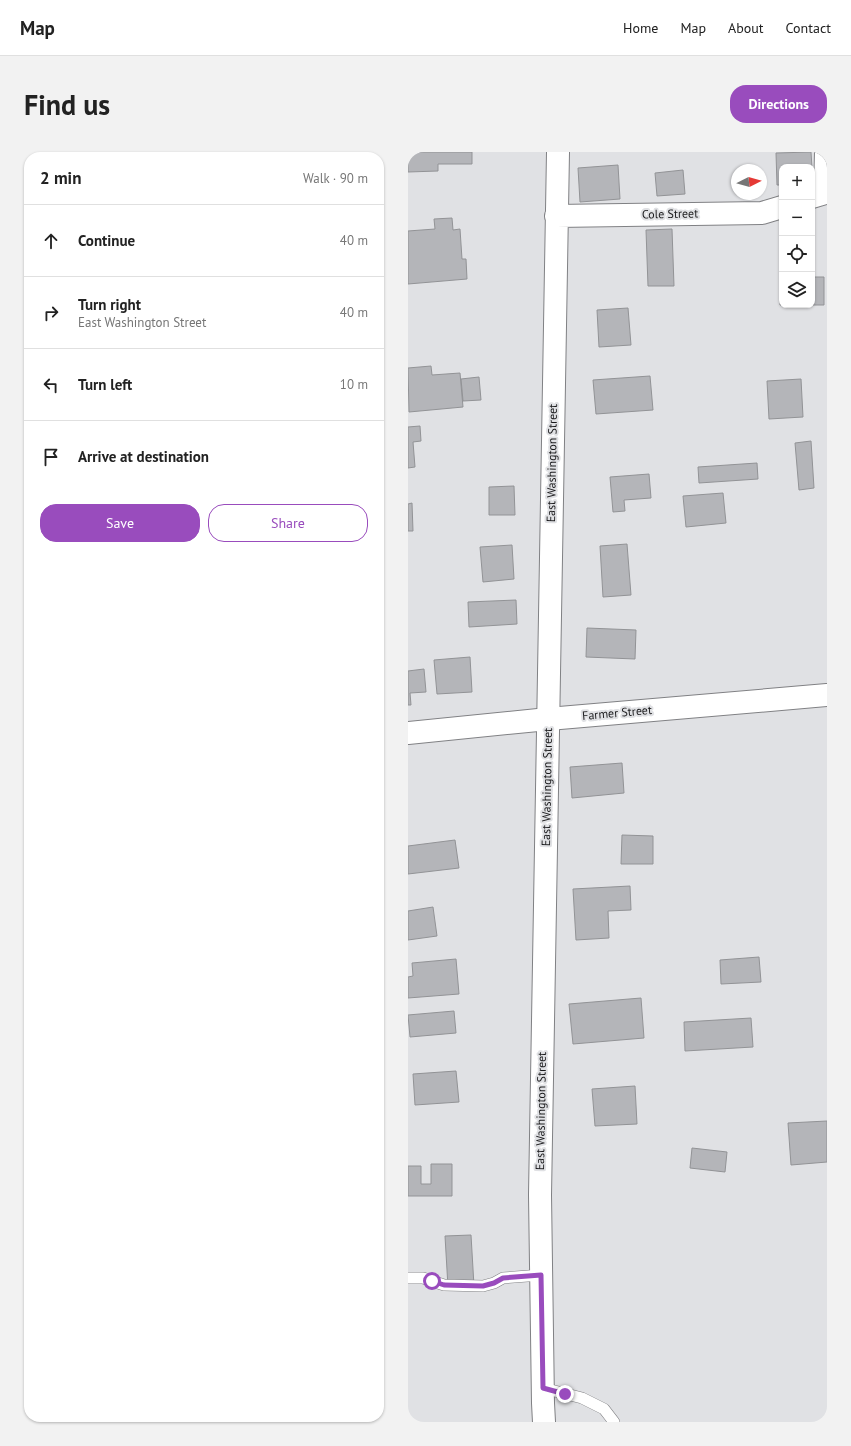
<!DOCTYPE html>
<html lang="en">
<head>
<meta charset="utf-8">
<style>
  :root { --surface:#fff; --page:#f2f2f2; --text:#222; --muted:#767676; --line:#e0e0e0; --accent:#994cbd }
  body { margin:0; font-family:"PT Sans",sans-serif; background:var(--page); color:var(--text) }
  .controls { position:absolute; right:12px; top:12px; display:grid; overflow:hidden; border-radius:8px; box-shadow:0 1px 3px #0004 }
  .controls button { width:36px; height:36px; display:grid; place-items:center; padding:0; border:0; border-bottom:1px solid var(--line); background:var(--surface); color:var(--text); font:20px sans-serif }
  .compass { position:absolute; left:323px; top:12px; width:36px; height:36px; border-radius:50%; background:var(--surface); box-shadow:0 1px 3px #0004; rotate:84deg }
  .stop { position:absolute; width:12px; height:12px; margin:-9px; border:3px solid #994cbd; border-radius:50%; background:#fff }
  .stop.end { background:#994cbd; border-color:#fff; box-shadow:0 1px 4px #0008 }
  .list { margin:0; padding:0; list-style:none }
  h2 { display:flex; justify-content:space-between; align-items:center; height:52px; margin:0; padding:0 16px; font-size:17px }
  h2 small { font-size:13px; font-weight:400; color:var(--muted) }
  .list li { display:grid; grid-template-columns:26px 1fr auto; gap:12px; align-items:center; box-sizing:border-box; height:72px; padding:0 16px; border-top:1px solid var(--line) }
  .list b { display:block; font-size:15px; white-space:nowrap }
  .list p { margin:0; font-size:13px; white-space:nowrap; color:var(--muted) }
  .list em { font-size:13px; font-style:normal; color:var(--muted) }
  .actions { display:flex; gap:8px; padding:12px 16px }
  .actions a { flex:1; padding:9px 0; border:1px solid var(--accent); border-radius:16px; text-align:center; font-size:14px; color:var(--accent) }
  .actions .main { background:var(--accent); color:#fff }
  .icon { flex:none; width:22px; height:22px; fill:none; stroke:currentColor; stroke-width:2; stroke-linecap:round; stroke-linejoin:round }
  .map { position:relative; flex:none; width:419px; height:1270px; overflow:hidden; border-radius:16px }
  header { display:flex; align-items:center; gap:24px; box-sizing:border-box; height:56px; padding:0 20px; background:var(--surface); border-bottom:1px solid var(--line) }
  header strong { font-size:19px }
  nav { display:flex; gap:22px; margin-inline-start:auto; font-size:14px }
  .intro { display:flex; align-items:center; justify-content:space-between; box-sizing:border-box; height:96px; padding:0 24px }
  h1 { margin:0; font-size:28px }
  .button { padding:10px 18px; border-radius:16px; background:var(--accent); color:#fff; font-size:14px; font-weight:700 }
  main { display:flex; gap:24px; padding:0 24px }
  aside { flex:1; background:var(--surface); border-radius:16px; box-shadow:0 1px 3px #0004 }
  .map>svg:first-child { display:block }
  .building { fill:#b4b5b9; stroke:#929396 }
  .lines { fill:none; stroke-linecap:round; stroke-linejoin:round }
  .lane-casing { stroke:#808184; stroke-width:12 }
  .street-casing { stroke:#808184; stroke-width:24 }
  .secondary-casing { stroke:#808184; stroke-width:24 }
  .lane { stroke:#fff; stroke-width:11 }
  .street { stroke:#fff; stroke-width:22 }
  .secondary { stroke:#fff; stroke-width:22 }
  .route { stroke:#994cbd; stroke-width:5 }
  .labels { text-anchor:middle; stroke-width:4; stroke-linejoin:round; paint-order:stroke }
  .street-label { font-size:12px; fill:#1a1a1c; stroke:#e0e1e4 }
</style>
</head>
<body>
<header>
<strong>Map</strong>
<nav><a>Home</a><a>Map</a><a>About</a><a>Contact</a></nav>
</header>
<div class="intro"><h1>Find us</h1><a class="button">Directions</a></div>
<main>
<aside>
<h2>2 min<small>Walk · 90 m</small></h2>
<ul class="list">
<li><svg class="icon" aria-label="ahead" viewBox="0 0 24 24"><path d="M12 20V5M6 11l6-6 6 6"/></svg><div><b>Continue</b></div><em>40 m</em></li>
<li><svg class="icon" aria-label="right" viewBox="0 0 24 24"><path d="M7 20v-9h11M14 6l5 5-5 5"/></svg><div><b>Turn right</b><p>East Washington Street</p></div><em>40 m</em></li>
<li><svg class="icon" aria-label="left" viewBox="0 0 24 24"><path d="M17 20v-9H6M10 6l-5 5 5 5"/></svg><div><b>Turn left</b></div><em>10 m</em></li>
<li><svg class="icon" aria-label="arrive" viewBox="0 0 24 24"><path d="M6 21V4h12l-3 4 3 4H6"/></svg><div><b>Arrive at destination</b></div></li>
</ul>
<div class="actions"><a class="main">Save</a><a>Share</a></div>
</aside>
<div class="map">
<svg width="419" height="1270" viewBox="0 0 419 1270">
  <rect width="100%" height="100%" fill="#e0e1e4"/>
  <!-- building -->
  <path class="building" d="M0,0h64v12h-34v7l-30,1z
    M403,0l2,31h-1v-16h-30v18h-5l-1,-32z
    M210,13l2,34 -40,3 -2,-34z
    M275,18l2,24 -28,2 -2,-23z
    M44,66l1,12 7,-1 2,30h4l1,20 -59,5v-53l27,-2 -1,-10z
    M264,77l2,57h-26l-2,-56z
    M373,125h1v28h30v-28h12v28h-44z
    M220,156l3,37 -32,2 -2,-37z
    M23,214l1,9 28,-2 3,34 -54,5 -1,-44z
    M242,224l3,34 -57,4 -3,-34z
    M71,225l2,23 -18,1 -2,-22z
    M393,227l2,38 -34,2 -2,-38z
    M12,274l1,15 -8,1 2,25 -7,1v-41z
    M403,289l3,47 -15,2 -4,-47z
    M349,311l1,16 -59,4 -1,-16z
    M241,322l2,24 -27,2 1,11 -12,1 -3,-35z
    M106,334l1,29h-26v-28z
    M315,341l3,30 -40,4 -3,-31z
    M4,351l1,28h-5v-27z
    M219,392l4,51 -28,2 -3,-51z
    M104,393l2,34 -31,3 -3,-35z
    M108,448l1,24 -48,3 -1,-25z
    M179,476l49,2 -1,29 -49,-2z
    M62,505l2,35 -35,2 -3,-34z
    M16,517l2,23 -16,1 1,12h-3v-34z
    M214,611l2,30 -52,5 -2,-31z
    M214,683l31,1v28h-32z
    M47,688l4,28 -51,6v-28z
    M222,734l1,24 -23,1 1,27 -33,2 -3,-51z
    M25,755l4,29 -29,4v-29z
    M351,805l2,25 -40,2 -1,-24z
    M48,807l3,35 -51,4v-21l5,-1 -1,-13z
    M233,846l3,40 -71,6 -4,-40z
    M46,859l2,22 -46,4 -2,-22z
    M343,866l2,29 -68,4 -1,-29z
    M48,919l3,31 -44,3 -2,-31z
    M227,934l2,38 -42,2 -3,-37z
    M419,969v41l-36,3 -3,-42z
    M284,996l35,4 -2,20 -35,-4z
    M23,1012h21v32h-44v-30h13v18h10z
    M63,1083l3,51 -26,1 -3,-51z"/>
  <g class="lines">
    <defs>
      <path id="lane" d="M0,1126h15l21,7 39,1 11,-3 9,-5 38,-3
        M135,1236l39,10 22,11 10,13"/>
      <path id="street" d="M404,45l13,-4 1,-41
        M148,64l206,-3 20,-6
        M136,1270l-1,-19 -3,-208 18,-1043"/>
      <path id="secondary" d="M0,581l140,-14 279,-24"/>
    </defs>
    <!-- lane casing -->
    <use href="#lane" class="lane-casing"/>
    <!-- street casing -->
    <use href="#street" class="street-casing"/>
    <!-- secondary casing -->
    <use href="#secondary" class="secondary-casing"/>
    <!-- lane -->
    <use href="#lane" class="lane"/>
    <!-- street -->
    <use href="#street" class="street"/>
    <!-- secondary -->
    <use href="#secondary" class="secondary"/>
  </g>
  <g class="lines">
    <!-- route -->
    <path class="route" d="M24,1129l12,4 39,1 11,-3 9,-5 38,-3 2,113 22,6"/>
  </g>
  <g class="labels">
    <!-- street labels -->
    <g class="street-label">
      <text transform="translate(262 62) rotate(-1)" y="4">Cole Street</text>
      <text transform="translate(144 311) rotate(-89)" y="4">East Washington Street</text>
      <text transform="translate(209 561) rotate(-5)" y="4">Farmer Street</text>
      <text transform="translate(139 635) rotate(-89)" y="4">East Washington Street</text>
      <text transform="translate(133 959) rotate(-89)" y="4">East Washington Street</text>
    </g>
  </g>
</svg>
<div class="controls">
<button>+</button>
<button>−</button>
<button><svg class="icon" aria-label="locate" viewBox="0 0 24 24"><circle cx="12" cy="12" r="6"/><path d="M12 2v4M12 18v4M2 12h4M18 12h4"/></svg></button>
<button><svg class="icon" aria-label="layers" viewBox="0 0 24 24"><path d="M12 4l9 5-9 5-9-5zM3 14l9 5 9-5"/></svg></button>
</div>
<svg class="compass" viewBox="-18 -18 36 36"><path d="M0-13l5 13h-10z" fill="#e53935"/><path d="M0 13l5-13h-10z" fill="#767676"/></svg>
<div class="stop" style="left:24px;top:1129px"></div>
<div class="stop end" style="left:157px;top:1242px"></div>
</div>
</main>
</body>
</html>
